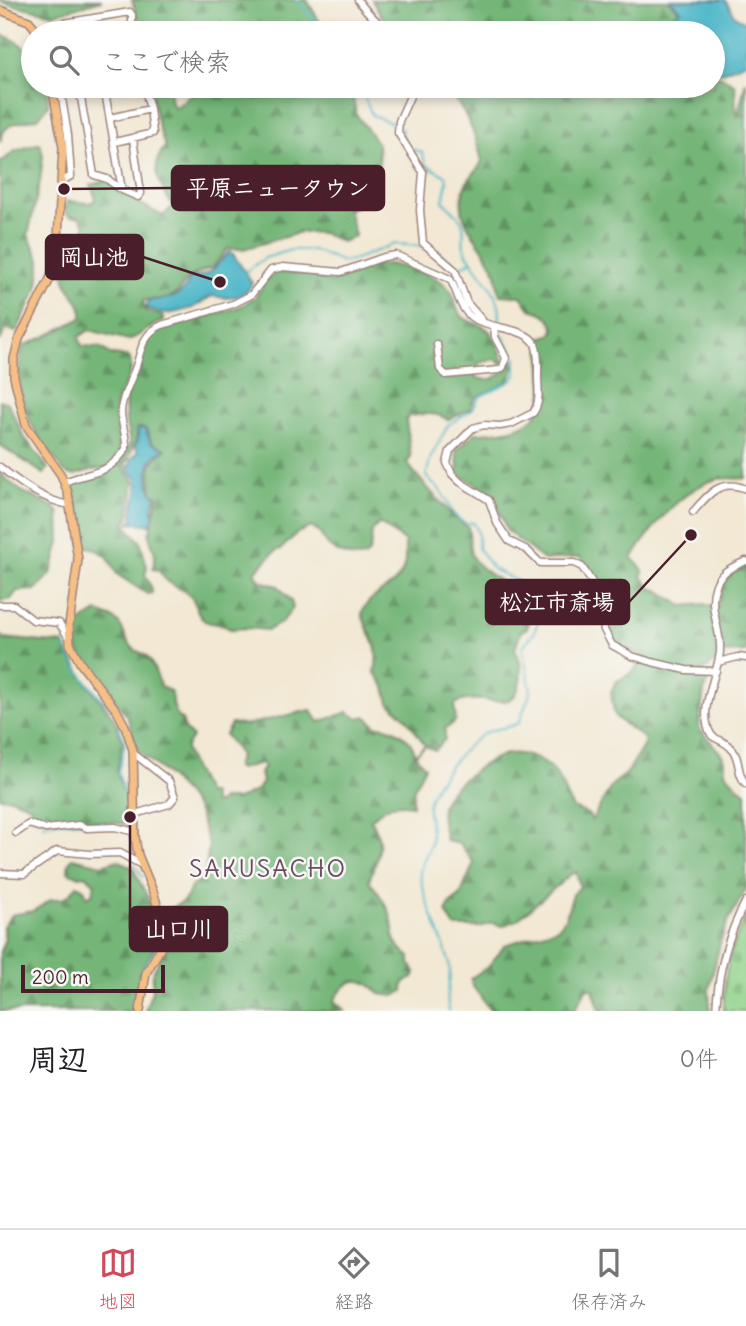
<!DOCTYPE html>
<html lang="ja">
<head>
<meta charset="utf-8">
<style>
  :root { --surface:#fff; --page:#f6f6f6; --text:#202124; --muted:#757577; --line:#e0e0e0; --accent:#d1495b }
  body { margin:0; font-family:Delius,"Klee One",sans-serif; background:var(--page); color:var(--text) }
  .scale { position:absolute; left:21px; bottom:18px; width:144px; box-sizing:border-box; padding-left:7px; border:4px solid #4a1f2b; border-top:0; font-size:19px; line-height:24px; white-space:nowrap; color:#4a1f2b; -webkit-text-stroke:5px #f6f6f2; paint-order:stroke }
  .list { margin:0; padding:0; list-style:none }
  h2 { display:flex; justify-content:space-between; align-items:center; height:91px; margin:0; padding:0 28px; font-size:30px }
  h2 small { font-size:23px; font-weight:400; color:var(--muted) }
  .icon { flex:none; width:38px; height:38px; fill:none; stroke:currentColor; stroke-width:2; stroke-linecap:round; stroke-linejoin:round }
  .map { position:relative; flex:none; width:746px; height:1011px; overflow:hidden }
  .search { position:absolute; background:var(--surface); box-shadow:0 4px 10px #0003; left:21px; right:21px; top:21px; height:77px; display:flex; align-items:center; gap:18px; box-sizing:border-box; padding:0 24px; border-radius:38px; color:var(--muted); font-size:26px }
  .sheet { height:217px; background:var(--surface) }
  nav { display:flex; justify-content:space-around; align-items:center; box-sizing:border-box; height:98px; border-top:2px solid var(--line); background:var(--surface); font-size:19px; color:var(--muted) }
  nav a { display:grid; justify-items:center; gap:4px }
  nav .on { color:var(--accent) }
  .map>svg:first-child { display:block }
  .forest { fill:url(#forest-firs); stroke:#606a52; stroke-width:2 }
  .cemetery { fill:url(#cemetery-stones); stroke:#6e7a5c; stroke-width:2 }
  .water { fill:#4ab5c7; stroke:#4a6a79; stroke-width:2 }
  .lines { fill:none; stroke-linecap:round; stroke-linejoin:round }
  .stream { stroke:#4ab5c7; stroke-width:2 }
  .minor-casing { stroke:#9e847f; stroke-width:9 }
  .major-casing { stroke:#9e847f; stroke-width:10 }
  .minor { stroke:#fff; stroke-width:6 }
  .major { stroke:#f5bf86; stroke-width:7 }
  .labels { text-anchor:middle; stroke-width:5; stroke-linejoin:round; paint-order:stroke }
  .quarter-label { font-size:24px; letter-spacing:2px; fill:#6b4c65; stroke:#f6f6f2 }
  .leader { fill:none; stroke:#4a1f2b; stroke-width:2.5 }
  .callout-dot { fill:#4a1f2b; stroke:#f6f6f2; stroke-width:2.5 }
  .callout { fill:#4a1f2b; stroke:#4a1f2b; stroke-width:2.5 }
  .callout-label { font-size:23px; text-anchor:middle; font-weight:bold; fill:#fff }
</style>
</head>
<body>
<div class="map">
<svg width="746" height="1011" viewBox="0 0 746 1011">
  <defs>
    <pattern id="forest-firs" width="22" height="20" patternUnits="userSpaceOnUse" patternTransform="scale(1.75)"><rect width="22" height="20" fill="#75b678"/><path d="M5 1l3.5 6h-7zM16 11l3.5 6h-7z" fill="#629363"/></pattern>
    <pattern id="cemetery-stones" width="16" height="16" patternUnits="userSpaceOnUse" patternTransform="scale(1.75)"><rect width="16" height="16" fill="#92d48c"/><path d="M2 7V4a2 2 0 0 1 4 0v3zM10 15v-3a2 2 0 0 1 4 0v3z" fill="#7fb679"/></pattern>
  </defs>
  <rect width="100%" height="100%" fill="#f6f6f2"/>
  <filter id="ink" filterUnits="userSpaceOnUse"><feTurbulence type="fractalNoise" baseFrequency=".0143" numOctaves="2"/><feDisplacementMap in="SourceGraphic" scale="14" xChannelSelector="R" yChannelSelector="G"/><feConvolveMatrix kernelMatrix="1 2 1 2 8 2 1 2 1" color-interpolation-filters="sRGB"/></filter>
  <filter id="wash" filterUnits="userSpaceOnUse"><feTurbulence type="fractalNoise" baseFrequency=".00686" numOctaves="4" result="noise"/><feDisplacementMap in="SourceGraphic" scale="28" xChannelSelector="R" yChannelSelector="G"/><feGaussianBlur stdDeviation="1.57" result="paint"/><feColorMatrix in="noise" values="0 0 0 0 0 0 0 0 0 0 0 0 0 0 0 0 0 1.4 0 .05"/><feComposite in="paint" operator="in"/></filter>
  <g filter="url(#wash)">
    <rect width="100%" height="100%" fill="#f2e8d3"/>
    <!-- forest -->
    <path class="forest" d="M0,0h102l-48,14 -54,-12z
      M132,0h175l19,33h-182l-5,-9z
      M372,0h295l12,10c-6,9 -18,12 -25,23h-262z
      M0,35c13,2 31,14 33,28 1,7 0,15 0,23h14l1,20 -10,12c-17,5 -34,2 -38,24z
      M713,76l10,1 12,8 1,27 2,1 8,-32v397c-11,2 -20,-2 -32,2 -35,11 -62,48 -82,78l11,12 -1,7 10,12 6,1 24,16 22,-2 13,4c5,-19 7,-36 29,-42v86l-30,1 -1,9 -13,10 6,10 -4,9 -5,34 1,5 24,27 1,15 13,15 8,5v97l-19,34 -7,20 -11,46 1,22h-110l-7,-22 -6,-1 -13,23h-83l-19,-26 -1,-7 17,-11 17,-22 53,-17 8,-11 7,-23 7,-7 -4,-15 -5,2 -54,46 -14,6 -12,-3 -11,4h-25l-9,-15 5,-9 9,-7 14,-33 -14,-19 -14,-3c-2,-12 -7,-26 -3,-38 7,-18 46,-45 64,-49 12,-2 27,2 37,9 18,11 18,28 29,45l15,6 4,6 20,-35 14,-11 6,-9 12,-20v-7l-26,-19 -4,-6 -3,-21 5,-10 18,-11 9,-15c-44,-14 -30,-34 -41,-66 -5,-11 -15,-23 -22,-33l-36,3 -37,-29 -14,-36 -34,-21 -3,-23 19,-18c82,-2 68,-31 65,-95l11,-3 3,-5c-2,-13 -13,-19 -24,-21l-9,-13 -21,-1c-3,-8 -2,-14 -4,-21 -9,-30 -44,-50 -32,-85 3,-11 14,-17 18,-28 -7,-29 -17,-54 -39,-75h270z
      M150,86h9l12,6 -1,8 5,8 13,-11 7,-2 5,-9h151l5,28 22,30 2,45 -14,14 -18,6 7,27 -13,6 -20,-9 -20,-1 -59,17h-16l-14,18 -24,10 -11,15 -11,7 -22,1 -2,3 3,8 16,5 2,5c-14,4 -23,15 -35,19l-40,-10 -10,7 3,9 17,1 13,8 17,2c8,17 -11,35 -14,51 -3,20 17,49 -10,60 -5,2 -12,1 -17,3 -10,3 -16,7 -25,0 -6,-12 -15,-20 -22,-31 -19,-27 -27,-63 -18,-94l22,-9 37,-19c1,-15 -8,-20 -14,-32 -6,-12 -11,-32 -2,-44l10,3 8,-6 1,-14 -5,-8 -11,-1 -4,-5 2,-10 23,2 6,-4 -5,-14 14,-4c19,13 37,25 58,35l10,-10c-13,-19 -25,-39 -8,-59l-8,-25z
      M40,143l3,12 -3,26 -12,54 12,25v12l-3,18 -21,42 -10,-4 -6,13v-178l15,-12z
      M389,264c19,4 49,10 61,26 6,8 4,18 11,25 6,7 12,7 19,10 15,6 19,23 24,36l-2,3 -6,-5 -17,4 -4,13c17,11 30,-5 38,-16 4,27 -20,27 -38,38l-5,11 -22,11c-11,-9 -26,-6 -39,-4l-3,4 5,38 -4,4c5,10 52,62 61,65 3,11 -1,24 6,33 7,10 20,16 30,24 2,3 4,7 7,9 11,11 25,17 16,35l-6,3 -6,18c6,13 7,18 5,32 -5,38 -39,8 -65,23 -2,14 7,16 -10,24v11l-10,11 -10,-4 -10,9 10,12 -11,21 -2,17c-17,-4 -29,3 -41,14 14,25 8,36 -2,61 7,10 16,22 21,34 8,23 -5,23 20,43v7l5,8 -2,6 -9,4 -1,9 -8,5 -15,-2c-18,-19 -32,-18 -46,7l11,10h-200l7,-20 1,-19 14,-26 2,-12 -4,-23 16,-8 6,-6 4,-10 14,-10 4,-32 -12,-36 -12,-16 -22,-22 -25,-20 -11,-35 -42,-52 -13,-27 2,-11 23,-14c35,10 20,23 38,38 3,2 7,3 10,5 8,7 12,21 15,31l10,5c4,10 3,25 12,29l3,10 7,7c-2,4 -5,7 -6,10 -2,8 17,39 21,47l4,-1 3,11 6,-2 2,-3h11l1,2 22,-10 6,-9 -2,-9 4,-6 -3,-4 -22,6 -3,-2 4,-12 -15,-20 6,-11 15,1 65,-15 8,12 29,-10 10,6 8,-2 10,10c17,0 37,12 39,29l10,-10 -19,-27 -17,-15 -4,-16 -10,-14c6,-34 -6,-32 -13,-60 6,-21 37,-23 42,-47 2,-7 1,-16 1,-24l-26,-19 -7,8c-1,7 0,18 -4,23 -8,9 -30,-1 -38,-7 -8,-7 -8,-16 -19,-20l-14,6 -16,16 -5,1 -21,22 5,9 18,5 13,15 2,7 -12,15 -13,7 -20,-2 -18,1c-12,-9 -16,-3 -25,-8 -9,-5 -7,-16 -13,-23 -11,-12 -27,-13 -33,-28l-6,-1 2,-16 -6,-17 9,-40 -6,-4c-2,-26 -7,-25 14,-43l-14,-6 -6,-14 -9,-1c2,16 -9,24 -12,40l9,13 -5,36 -5,7 16,17 7,26 -2,8 7,14v4l-5,1 -30,-20 -10,-18 -14,-8 -12,-2 -2,-32 -7,-30c13,-8 32,-6 43,-17 7,-6 11,-16 15,-24l-4,-20 -1,-27 15,-25 3,-23 6,-9 9,-8 81,-24 17,-10 8,-15 11,-10 25,1 32,9 43,-17z
      M0,400l8,3 16,34 24,31 -4,6 -44,-29z
      M0,474l21,17 33,16 5,6 1,29 -9,32 -16,16 -18,1 -6,8 -11,2z
      M0,634l4,4 59,6 24,39 26,34 10,24 -6,31 12,39 -1,13c-18,-1 -43,-6 -61,-5 -15,0 -23,4 -37,-4l1,-9 -20,-8 -11,-1z
      M73,858l29,7 16,-5 14,7 23,44 4,29 -18,31 -8,40h-133v-59l5,-13 -2,-12 9,-12 21,-4 19,-12h10l8,-5 7,-9 7,4 3,8 5,-3 3,-10 -9,-9 -8,1 -10,-4 1,-10z"/>
    <!-- cemetery -->
    <path class="cemetery" d="M746,917v94h-22c-1,-37 5,-61 22,-94z"/>
    <!-- water -->
    <path class="water" d="M670,0h55l11,17 10,5v40l-24,10 -9,2v-41h-57l25,-23z
      M229,252l4,2 19,29 -4,7 -10,6 -11,2 -15,-2 -20,12 -15,4 -13,2 -18,-6 2,-7c20,-3 33,0 42,-23 25,-3 23,-11 39,-26z
      M138,428l7,1 6,14 14,6c-3,3 -10,5 -13,10 -6,11 -5,31 4,38l-3,8v13l-3,6 -22,-1 5,-4c-3,-13 7,-25 4,-38 -1,-4 -7,-9 -9,-14l4,-4 -2,-3 8,-7 -3,-10 3,-2z"/>
    <g class="lines">
      <!-- stream -->
      <path class="stream" d="M297,0l30,33
        M365,86v13l7,16 24,10
        M401,128l3,11
        M412,149l10,3 4,13 20,11 1,6 -4,19c6,6 16,13 19,21 4,8 -1,19 3,28 12,25 40,42 34,73
        M437,251l18,13
        M459,267l11,-5
        M245,272l20,-14 26,-8h22l30,12 13,-3 38,-15 28,2
        M64,636c-3,22 32,55 46,72
        M118,722l7,22 -7,28 12,39v17
        M43,825l20,-4 44,3
        M130,833l3,26
        M134,864l9,13
        M135,1011l10,-46 15,-23
        M449,1011c-5,-17 4,-31 0,-49 -8,-30 -25,-59 -29,-90 2,-12 9,-20 11,-30 2,-12 -4,-25 -3,-37 3,-21 38,-60 55,-71 12,-7 25,-5 36,-11l12,-32 -9,-44 12,-14 4,-12 -19,-39 -26,-13 -15,-21c0,-10 2,-18 -6,-26l-5,2c-18,-9 -15,-17 -25,-31 -4,-7 -12,-10 -16,-17l5,-19 17,-32 24,-15 7,-13 30,-15 7,-7v-17l-17,-29"/>
    </g>
  </g>
  <g filter="url(#ink)">
    <g class="lines">
      <defs>
        <path id="minor" d="M358,0c9,14 20,21 31,33
          M92,19l3,14
          M68,23l2,10
          M52,33v-8l78,-13 2,3v18
          M60,86l8,49 3,41 -9,5
          M79,86l15,89 13,4 15,11
          M104,86l18,104 16,7 3,-4 -8,-54
          M411,86v8l-12,27 -1,12 25,39 -3,38 3,33 32,27 12,33 15,17
          M106,94l38,-8
          M110,118l40,-9
          M115,142l38,-9 -3,-24 -6,-23
          M437,344l3,25 6,6 53,-5 4,-3 3,-9 -11,-21 -1,-11
          M0,467c20,16 44,34 70,38
          M65,482c28,-12 41,-5 61,-33 1,-13 -5,-25 -5,-38 1,-14 7,-24 12,-37 9,-20 6,-39 29,-49l71,-21 18,-9 20,-25 12,-3 58,5 43,-15 12,-2 54,24c8,13 8,27 21,38 16,12 56,10 64,27 4,10 3,22 3,32 0,13 3,26 -5,37l-22,11 -11,2 -16,-1 -11,3 -23,23 -3,12 5,11 8,8 29,18 8,23 12,18 18,9 13,13h34l8,4 15,23 7,40 8,15 20,11 20,6 34,8 30,1
          M693,512c15,-18 28,-34 53,-23
          M746,561c-14,6 -27,11 -31,27 -7,21 7,43 5,64 -3,26 -24,60 -8,84 6,4 14,6 19,12 10,10 5,26 15,36
          M0,605h14l19,15 26,3 9,13
          M718,662l20,-5 8,1
          M133,753l36,28 6,16 -6,7 -34,10
          M16,833l13,-9 17,5 33,-4 8,3 28,-1 20,5
          M0,873l24,1 33,-23 33,3 30,-1 20,11
          M716,1011c2,-40 11,-75 30,-110"/>
        <path id="major" d="M0,10l29,11 10,12
          M52,86l11,61 -6,109 -7,23 -31,60 -5,20v18l12,48 35,50 7,18 10,67 -9,65 1,19 11,20 36,47 8,15 8,24 2,87 3,18 16,39 11,40 -2,10 -17,29 -6,38"/>
      </defs>
      <!-- minor casing -->
      <use href="#minor" class="minor-casing"/>
      <!-- major casing -->
      <use href="#major" class="major-casing"/>
      <!-- minor -->
      <use href="#minor" class="minor"/>
      <!-- major -->
      <use href="#major" class="major"/>
    </g>
  </g>
  <g class="labels">
    <!-- quarter labels -->
    <g class="quarter-label">
      <text x="268" y="877">SAKUSACHO</text>
    </g>
  </g>
  <!-- callouts -->
  <path class="leader" d="M64 189L172 188M220 282L143 257M691 535L629 602M130 817L130 929"/>
  <g class="callout-dot">
    <circle cx="64" cy="189" r="7"/>
    <circle cx="220" cy="282" r="7"/>
    <circle cx="691" cy="535" r="7"/>
    <circle cx="130" cy="817" r="7"/>
  </g>
  <g class="callout">
    <rect x="172" y="166" width="212" height="44" rx="7"/>
    <rect x="46" y="235" width="97" height="44" rx="7"/>
    <rect x="486" y="580" width="143" height="44" rx="7"/>
    <rect x="130" y="907" width="97" height="44" rx="7"/>
  </g>
  <g class="callout-label">
    <text x="278" y="196">平原ニュータウン</text>
    <text x="94" y="265">岡山池</text>
    <text x="557" y="610">松江市斎場</text>
    <text x="179" y="937">山口川</text>
  </g>
</svg>
<div class="scale">200 m</div>
<div class="search"><svg class="icon" aria-label="search" viewBox="0 0 24 24"><circle cx="10" cy="10" r="6"/><path d="M15 15l6 6"/></svg>ここで検索</div>
</div>
<section class="sheet">
<h2>周辺<small>0件</small></h2>
<ul class="list">
</ul>
</section>
<nav>
<a class="on"><svg class="icon" aria-label="map" viewBox="0 0 24 24"><path d="M3 6l6-2 6 2 6-2v14l-6 2-6-2-6 2zM9 4v14M15 6v14"/></svg>地図</a>
<a><svg class="icon" aria-label="directions" viewBox="0 0 24 24"><path d="M12 3l9 9-9 9-9-9zM9 14v-3h6M13 9l2 2-2 2"/></svg>経路</a>
<a><svg class="icon" aria-label="saved" viewBox="0 0 24 24"><path d="M7 4h10v16l-5-4-5 4z"/></svg>保存済み</a>
</nav>
</body>
</html>
